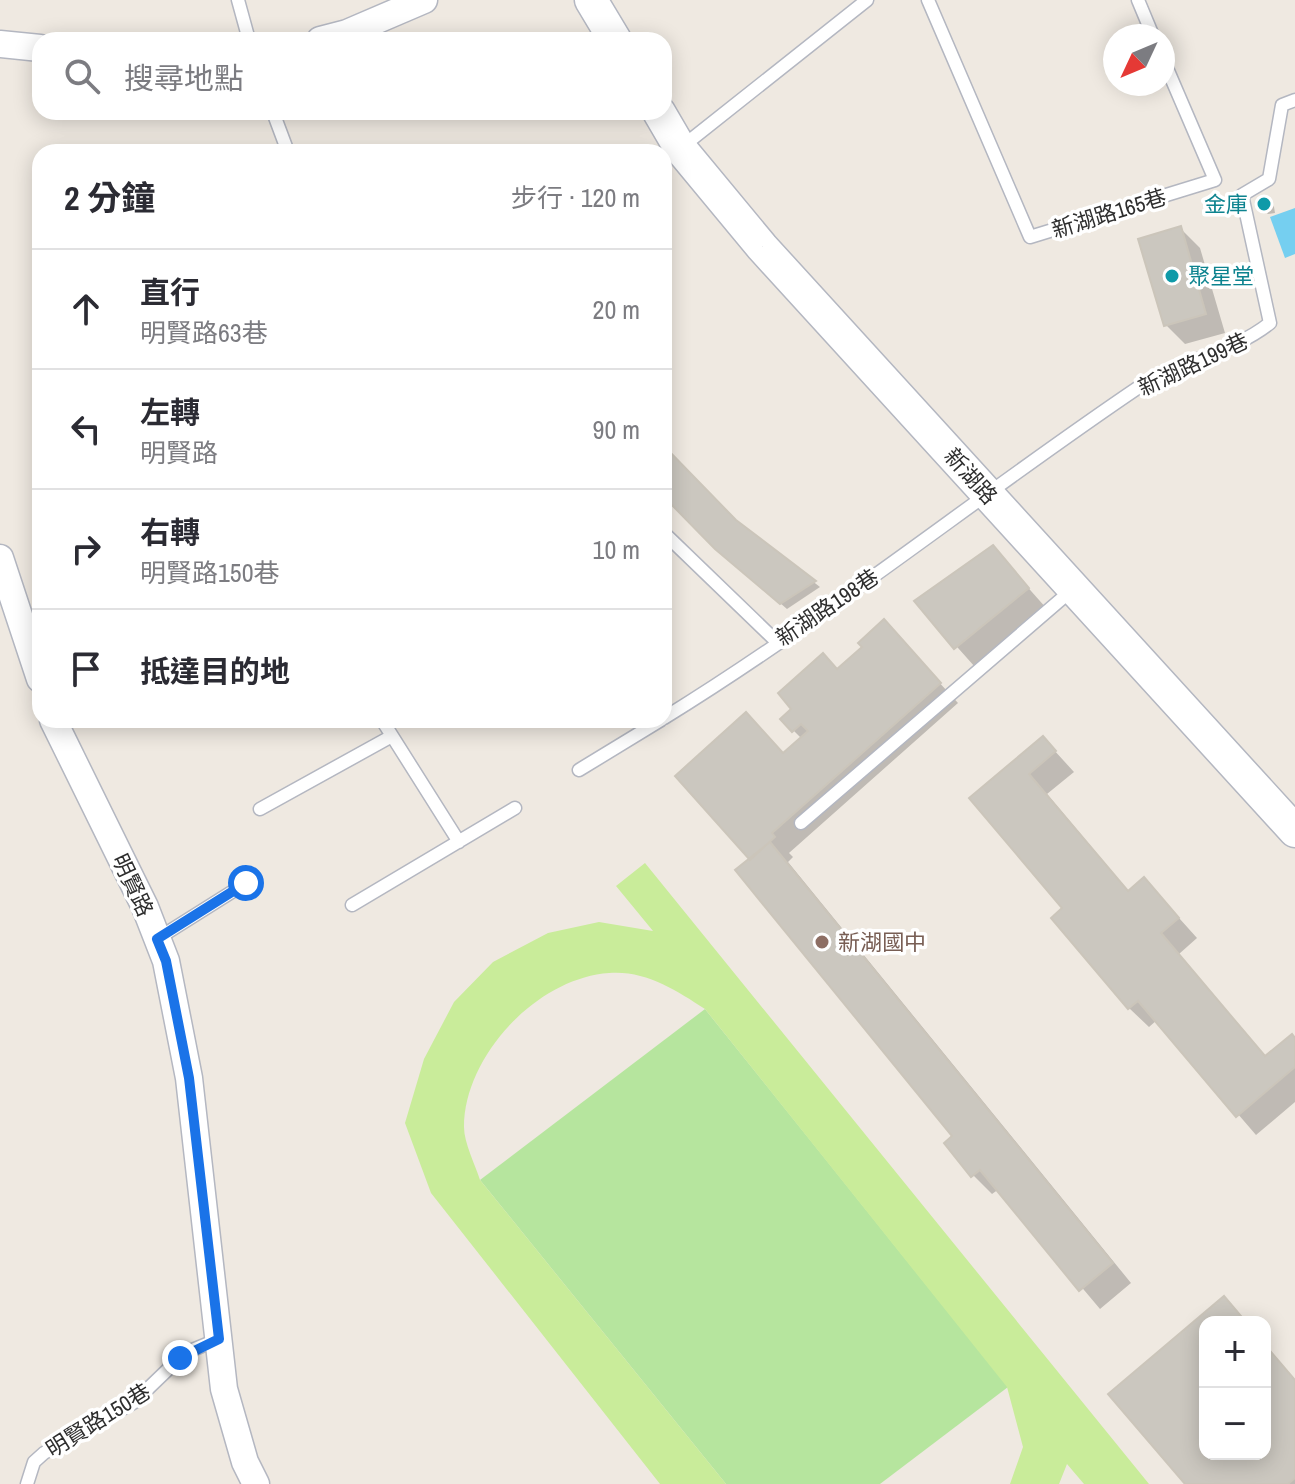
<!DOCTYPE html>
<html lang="zh-TW">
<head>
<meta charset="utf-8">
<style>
  :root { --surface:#fff; --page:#f2f2f3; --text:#2b2b33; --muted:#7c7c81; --line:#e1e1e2 }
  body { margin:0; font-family:"Archivo Narrow","Noto Sans TC",sans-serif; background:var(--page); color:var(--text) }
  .controls { position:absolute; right:24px; bottom:24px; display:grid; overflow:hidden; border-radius:16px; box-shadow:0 4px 20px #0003 }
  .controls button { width:72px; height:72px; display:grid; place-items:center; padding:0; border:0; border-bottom:2px solid var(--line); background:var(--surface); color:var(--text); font:40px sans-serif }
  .compass { position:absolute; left:1103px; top:24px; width:72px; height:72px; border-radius:50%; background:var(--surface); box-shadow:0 4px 20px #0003; rotate:226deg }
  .stop { position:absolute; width:24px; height:24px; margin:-18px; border:6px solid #1a73e8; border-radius:50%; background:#fff }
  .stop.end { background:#1a73e8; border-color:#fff; box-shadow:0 2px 8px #0008 }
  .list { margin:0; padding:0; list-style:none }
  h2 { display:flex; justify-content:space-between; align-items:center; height:104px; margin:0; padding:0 32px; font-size:34px }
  h2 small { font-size:26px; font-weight:400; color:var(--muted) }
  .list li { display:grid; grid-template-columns:52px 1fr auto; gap:24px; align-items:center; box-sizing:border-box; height:120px; padding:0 32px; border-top:2px solid var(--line) }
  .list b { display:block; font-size:30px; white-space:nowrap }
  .list p { margin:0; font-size:26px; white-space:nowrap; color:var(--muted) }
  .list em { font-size:26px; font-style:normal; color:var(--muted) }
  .icon { flex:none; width:44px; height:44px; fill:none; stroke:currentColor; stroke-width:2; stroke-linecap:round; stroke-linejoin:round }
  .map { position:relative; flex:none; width:1295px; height:1484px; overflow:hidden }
  .search { position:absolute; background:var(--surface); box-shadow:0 4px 20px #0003; left:32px; top:32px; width:640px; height:88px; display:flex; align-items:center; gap:20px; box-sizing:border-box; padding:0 28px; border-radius:24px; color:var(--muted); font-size:30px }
  .panel { position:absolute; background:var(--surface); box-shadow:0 4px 20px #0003; left:32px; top:144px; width:640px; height:584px; border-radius:24px }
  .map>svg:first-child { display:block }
  .green { fill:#b6e59e }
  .pitch { fill:#c9ec9a }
  .water { fill:#75cff0 }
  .shadow { fill:#0003 }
  .building { fill:#cbc7bf; stroke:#cbc5ba; stroke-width:2 }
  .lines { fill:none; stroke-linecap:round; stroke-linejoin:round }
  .service-casing { stroke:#b4b7c1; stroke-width:15 }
  .minor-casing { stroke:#b4b7c1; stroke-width:29 }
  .tertiary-casing { stroke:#b4b7c1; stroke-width:35 }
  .service { stroke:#fff; stroke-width:12 }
  .minor { stroke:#fff; stroke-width:26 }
  .tertiary { stroke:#fff; stroke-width:32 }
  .route { stroke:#1a73e8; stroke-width:10 }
  .culture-dot { fill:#0f9aa8; stroke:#fff; stroke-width:3 }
  .education-dot { fill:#8d6e63; stroke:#fff; stroke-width:3 }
  .labels { text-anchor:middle; stroke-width:7; stroke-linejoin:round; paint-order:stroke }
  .culture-label { font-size:22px; fill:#0d838f; stroke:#fff; text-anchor:end }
  .street-label { font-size:22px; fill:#2e2e2e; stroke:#fff }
  .education-label { font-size:22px; fill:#785e54; stroke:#fff; text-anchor:start }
</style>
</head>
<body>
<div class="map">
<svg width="1295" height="1484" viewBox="0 0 1295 1484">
  <rect width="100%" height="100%" fill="#efe9e1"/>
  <!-- green -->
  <path class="green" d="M705,1009l303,378 -128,97h-154l-246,-304z"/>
  <!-- pitch -->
  <path class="pitch" d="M645,863l504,621h-65l-17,-20 -8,20h-49l13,-37 -16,-60 -302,-378c-29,-19 -60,-39 -96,-36 -72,5 -145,83 -145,154 0,16 11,37 16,53l246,304h-66l-229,-291 -26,-70 19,-64 30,-57 39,-40 55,-29 51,-11 54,9 -37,-45z"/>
  <!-- water -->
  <path class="water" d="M1295,208v46l-10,4 -15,-41z"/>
  <!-- shadow -->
  <path class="shadow" d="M1268,201l6,6 1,6 -7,1 -6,-5 -1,-7z
    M1180,228l20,20 25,85 -40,11 -19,-19z
    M664,449l72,73 84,65 -33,22 -64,-55 -59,-60z
    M993,548l54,61 -72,58 -58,-65z
    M884,622l74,81 -169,150 4,4 -5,5 343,421 -31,26 -101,-120 -7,5 -19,-19 -18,-39 -202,-276 31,-105 18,-16 -20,-20 83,-72z
    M1043,738l31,34 -27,22 82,98 15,-13 53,59 -18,16 87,104 29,-18v62l-39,33 -99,-115 -8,7 -20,-19 -64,-100 -93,-110z
    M1224,1299l22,23h-41v132h60v-110l30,36v104h-108l-76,-90z"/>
  <!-- building -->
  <path class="building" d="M1258 204a6 6 0 1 1 12 0a6 6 0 1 1-12 0Z
    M1181,226l25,88 -42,12 -26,-87z
    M664,446l72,74 80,61 -36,23 -65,-55 -51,-52z
    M993,545l36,43 -75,61 -40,-48z
    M884,619l57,64 -169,150 3,4 -25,23 -75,-84 71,-64 37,41 25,-22 -7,-7 -9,8 -12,-13 11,-10 -13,-16 45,-40 14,16 25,-22 -4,-4z
    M1043,736l13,15 -27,23 99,117 16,-14 35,41 -18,15 104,123 27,-22 3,4v29l-59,50 -98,-116 -10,8 -77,-91 11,-10 -93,-110z
    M770,842l343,421 -34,28 -99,-121 -9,7 -27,-34 8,-7 -217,-266z
    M1224,1296l22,26h-41v132h60v-109l30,35v98l-7,6h-103l-77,-90z"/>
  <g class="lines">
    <defs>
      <path id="service" d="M238,0l11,40
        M928,0l102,237 185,-57 -52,-121
        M1138,0l15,36
        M273,112l15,40
        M683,146l184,-146
        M664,533l113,109
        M664,718c164,-101 315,-223 475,-331 41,-27 92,-33 131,-64l-28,-128 27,-16 13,-74 13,-5
        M382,720l77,122
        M579,770l82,-50
        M260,809l132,-73
        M801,823l272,-234
        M352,905l163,-97
        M157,939l89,-56
        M27,1484l7,-22 10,-9 89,-50 52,-50 34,-14"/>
      <path id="minor" d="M320,40l27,-7 77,-33
        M0,44l40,4
        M0,558l40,121
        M53,720l92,187 21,54 23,117 35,311 21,73 11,22"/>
      <path id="tertiary" d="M591,0l24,40
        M659,112l21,36 82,99 533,584"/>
    </defs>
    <!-- service casing -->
    <use href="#service" class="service-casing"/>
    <!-- minor casing -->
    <use href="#minor" class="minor-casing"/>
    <!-- tertiary casing -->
    <use href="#tertiary" class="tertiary-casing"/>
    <!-- service -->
    <use href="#service" class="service"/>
    <!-- minor -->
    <use href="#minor" class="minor"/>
    <!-- tertiary -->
    <use href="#tertiary" class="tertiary"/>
  </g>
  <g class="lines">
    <!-- route -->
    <path class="route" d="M180,1358l39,-19 -30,-261 -23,-117 -9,-22 89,-56"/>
  </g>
  <!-- markers -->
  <g class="culture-dot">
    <circle cx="1264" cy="204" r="8"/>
    <circle cx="1172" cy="276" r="8"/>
  </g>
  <circle class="education-dot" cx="822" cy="942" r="8"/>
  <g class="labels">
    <!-- culture labels -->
    <g class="culture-label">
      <text x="1248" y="212">金庫</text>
      <text x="1188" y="284" text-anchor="start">聚星堂</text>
    </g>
    <!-- street labels -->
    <g class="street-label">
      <text transform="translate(1109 213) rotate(-17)" y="8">新湖路165巷</text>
      <text transform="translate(1193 364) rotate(-25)" y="8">新湖路199巷</text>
      <text transform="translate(971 476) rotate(48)" y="8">新湖路</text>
      <text transform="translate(827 607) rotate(-34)" y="8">新湖路198巷</text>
      <text transform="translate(133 885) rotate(65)" y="8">明賢路</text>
      <text transform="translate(98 1420) rotate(-32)" y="8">明賢路150巷</text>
    </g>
    <!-- education labels -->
    <g class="education-label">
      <text x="838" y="950">新湖國中</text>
    </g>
  </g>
</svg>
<div class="controls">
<button>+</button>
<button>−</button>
</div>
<svg class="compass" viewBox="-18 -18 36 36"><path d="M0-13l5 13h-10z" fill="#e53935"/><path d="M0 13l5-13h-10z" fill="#7c7c81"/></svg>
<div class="stop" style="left:246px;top:883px"></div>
<div class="stop end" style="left:180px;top:1358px"></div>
<div class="search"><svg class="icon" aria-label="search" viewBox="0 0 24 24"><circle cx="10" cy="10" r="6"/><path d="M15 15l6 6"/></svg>搜尋地點</div>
<section class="panel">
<h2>2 分鐘<small>步行 · 120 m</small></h2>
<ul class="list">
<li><svg class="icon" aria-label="ahead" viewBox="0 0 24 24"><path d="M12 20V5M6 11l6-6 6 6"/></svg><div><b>直行</b><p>明賢路63巷</p></div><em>20 m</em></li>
<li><svg class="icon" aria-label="left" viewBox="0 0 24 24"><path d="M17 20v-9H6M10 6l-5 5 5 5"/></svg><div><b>左轉</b><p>明賢路</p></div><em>90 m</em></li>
<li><svg class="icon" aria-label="right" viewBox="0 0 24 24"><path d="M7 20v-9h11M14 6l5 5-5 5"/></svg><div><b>右轉</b><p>明賢路150巷</p></div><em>10 m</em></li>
<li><svg class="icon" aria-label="arrive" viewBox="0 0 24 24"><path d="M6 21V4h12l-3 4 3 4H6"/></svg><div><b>抵達目的地</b></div></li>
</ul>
</section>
</div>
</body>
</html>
